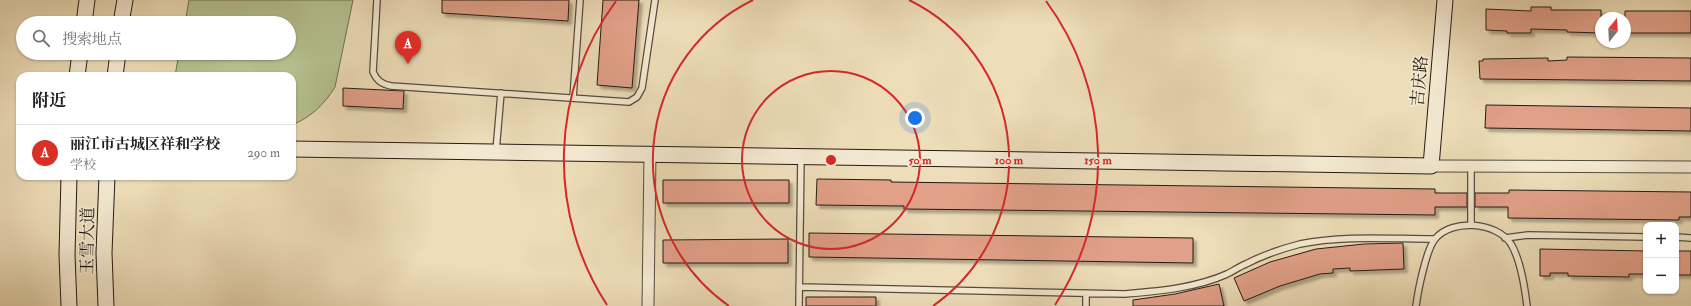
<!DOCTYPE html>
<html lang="zh">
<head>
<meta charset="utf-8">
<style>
  :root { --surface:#fff; --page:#f6f6f6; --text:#222; --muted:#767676; --line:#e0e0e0; --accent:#d93025 }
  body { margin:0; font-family:"IM FELL Double Pica","Noto Serif SC",serif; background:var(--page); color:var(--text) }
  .controls { position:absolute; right:12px; bottom:12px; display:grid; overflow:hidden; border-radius:8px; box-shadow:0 1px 3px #0004 }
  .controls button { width:36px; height:36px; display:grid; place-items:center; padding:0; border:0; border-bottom:1px solid var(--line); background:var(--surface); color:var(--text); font:20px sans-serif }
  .compass { position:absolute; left:1595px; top:12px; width:36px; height:36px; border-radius:50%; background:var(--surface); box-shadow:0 1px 3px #0004; rotate:18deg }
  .you { position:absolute; left:915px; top:118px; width:14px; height:14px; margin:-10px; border:3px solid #fff; border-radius:50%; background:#1a73e8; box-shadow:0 0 0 6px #1a73e833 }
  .badge { display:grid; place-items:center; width:26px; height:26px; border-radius:50%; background:var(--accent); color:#fff; font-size:13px; font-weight:700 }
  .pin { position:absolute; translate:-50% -33px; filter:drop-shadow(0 1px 2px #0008) }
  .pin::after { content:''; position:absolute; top:21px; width:14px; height:12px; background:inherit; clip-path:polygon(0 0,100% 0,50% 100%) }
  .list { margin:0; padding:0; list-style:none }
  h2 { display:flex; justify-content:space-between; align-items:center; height:52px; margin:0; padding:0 16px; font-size:17px }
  h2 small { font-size:13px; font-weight:400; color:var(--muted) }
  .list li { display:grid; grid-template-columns:26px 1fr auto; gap:12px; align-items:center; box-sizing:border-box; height:56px; padding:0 16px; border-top:1px solid var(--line) }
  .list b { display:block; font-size:15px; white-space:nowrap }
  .list p { margin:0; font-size:13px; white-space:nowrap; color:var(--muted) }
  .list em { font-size:13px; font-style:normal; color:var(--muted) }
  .icon { flex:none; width:22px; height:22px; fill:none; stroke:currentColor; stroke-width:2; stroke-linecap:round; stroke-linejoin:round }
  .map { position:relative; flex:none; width:1691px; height:306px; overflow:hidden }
  .search { position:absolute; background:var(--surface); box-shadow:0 1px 3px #0004; left:16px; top:16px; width:280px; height:44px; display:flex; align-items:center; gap:10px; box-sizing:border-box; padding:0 14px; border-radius:22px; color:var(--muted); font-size:15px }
  .panel { position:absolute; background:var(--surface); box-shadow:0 1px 3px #0004; left:16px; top:72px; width:280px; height:108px; border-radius:12px }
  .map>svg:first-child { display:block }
  .grass { fill:#b6c290; stroke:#6e6e52 }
  .building { fill:#e1a088; stroke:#271a13; filter:url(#shadow) }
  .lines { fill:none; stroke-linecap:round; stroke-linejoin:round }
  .lane-casing { stroke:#584b3c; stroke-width:8 }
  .street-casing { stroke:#584b3c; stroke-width:13 }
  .secondary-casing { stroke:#271a13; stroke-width:17 }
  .lane { stroke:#f3e9d1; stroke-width:5.5 }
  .street { stroke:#f3e9d1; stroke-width:11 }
  .secondary { stroke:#f3e9d1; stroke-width:15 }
  .ring { fill:none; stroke:#d62828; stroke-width:2 }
  .labels { text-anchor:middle; stroke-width:3.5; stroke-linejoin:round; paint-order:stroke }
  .street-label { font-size:17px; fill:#271a13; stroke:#f3e9d1 }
  .centre { fill:#d62828; stroke:#f3e9d1; stroke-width:2 }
  .ring-label { font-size:12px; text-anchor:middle; font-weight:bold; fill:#d62828; stroke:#f3e9d1; stroke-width:3.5; stroke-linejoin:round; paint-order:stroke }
</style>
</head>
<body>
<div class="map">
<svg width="1691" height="306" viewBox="0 0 1691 306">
  <defs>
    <filter id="shadow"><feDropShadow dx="3.5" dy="3.5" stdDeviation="1" flood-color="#0004"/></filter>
  </defs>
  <rect width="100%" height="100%" fill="#edddb8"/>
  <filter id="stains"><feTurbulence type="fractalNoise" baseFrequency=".005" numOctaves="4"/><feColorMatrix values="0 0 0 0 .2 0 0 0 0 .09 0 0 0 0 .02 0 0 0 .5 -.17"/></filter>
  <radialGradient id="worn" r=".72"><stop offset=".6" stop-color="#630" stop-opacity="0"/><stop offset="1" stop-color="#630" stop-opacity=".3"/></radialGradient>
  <!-- grass -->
  <path class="grass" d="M189,0h164l-18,87c-11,18 -24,30 -43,38v-49h-117l4,-23h110v-30h-104z"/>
  <!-- building -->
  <path class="building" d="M442,0h127l-1,21 -126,-8z
    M603,0h36l-7,88 -35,-3z
    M1531,7h20v3h50v23l-34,-1v-2l-36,-1v4h-24v-2l-21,-1v-21l45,2z
    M1625,11h66v22h-66z
    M1567,57l124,1v23l-211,-2 -1,-18h4v-2l65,-1v3l19,-1z
    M343,88l61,3 -1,18 -60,-3z
    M1486,105l205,3v23l-206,-3z
    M817,179l74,1v2l544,7v4h32v14h-32v8l-531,-6v-3l-88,-1z
    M663,180h126v23h-126z
    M1509,190l182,2v25h-12v3l-171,-2v-11h-33v-14h34z
    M809,233l384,5v25l-384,-6z
    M788,239v24h-125v-23z
    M1403,243l1,26 -54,2v-3l-17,1v4l-13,1 -40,12 -36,15 -10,-23 36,-16 46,-13 48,-5z
    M1540,249l106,2v23h-17v3l-61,-1v-3h-18v3h-10z
    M1676,251h15v24h-15z
    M1219,284l5,22h-91v-6l42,-6z
    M806,297h70v9h-70z"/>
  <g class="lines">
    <defs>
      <path id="lane" d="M377,0l-4,72c4,9 9,12 18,14l238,16 8,-5 5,-9 13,-88
        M573,98l7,-98
        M496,151l5,-58
        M1471,225v-59
        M1676,237l15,1
        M1505,238l23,-3 118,2
        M799,287l326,7c34,-3 71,-6 102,-20 6,-3 12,-7 19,-10 17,-9 35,-15 54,-20 44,-9 90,-5 134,-5
        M799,306l2,-150
        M1086,306v-13
        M1416,306c2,-15 10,-56 19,-67 17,-21 62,-17 76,5 9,15 14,45 16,62"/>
      <path id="street" d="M1431,166l260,1
        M648,306l2,-152"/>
      <path id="secondary" d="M84,23l3,-23
        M121,23l4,-23
        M77,76l3,-23
        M115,76l3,-23
        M292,149l1139,17 14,-166
        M69,306l-2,-51 2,-79
        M106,306l-2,-53 3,-77"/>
    </defs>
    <!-- lane casing -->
    <use href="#lane" class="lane-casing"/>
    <!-- street casing -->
    <use href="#street" class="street-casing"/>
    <!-- secondary casing -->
    <use href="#secondary" class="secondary-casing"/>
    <!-- lane -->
    <use href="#lane" class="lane"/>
    <!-- street -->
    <use href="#street" class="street"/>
    <!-- secondary -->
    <use href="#secondary" class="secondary"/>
  </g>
  <!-- distance rings -->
  <g class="ring">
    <circle cx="831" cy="160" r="89"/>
    <path d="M729 306A178 178 0 0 1 753 0M909 0A178 178 0 0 1 933 306"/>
    <path d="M607 305A267 267 0 0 1 616 1M1046 1A267 267 0 0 1 1055 305"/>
  </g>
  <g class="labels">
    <!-- street labels -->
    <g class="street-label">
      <text transform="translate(1419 81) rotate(-85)" y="6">吉庆路</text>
      <text transform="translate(87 241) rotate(-89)" y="6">玉雪大道</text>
    </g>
  </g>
  <circle cx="831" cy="160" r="6" class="centre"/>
  <g class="ring-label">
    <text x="920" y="164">50 m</text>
    <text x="1009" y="164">100 m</text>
    <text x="1098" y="164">150 m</text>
  </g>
  <rect width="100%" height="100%" filter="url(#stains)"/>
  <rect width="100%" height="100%" fill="url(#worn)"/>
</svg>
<div class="controls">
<button>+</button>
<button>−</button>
</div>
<svg class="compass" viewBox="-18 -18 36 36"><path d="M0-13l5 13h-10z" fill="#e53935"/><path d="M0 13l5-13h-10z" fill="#767676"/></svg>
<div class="you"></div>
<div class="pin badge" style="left:408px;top:64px">A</div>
<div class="search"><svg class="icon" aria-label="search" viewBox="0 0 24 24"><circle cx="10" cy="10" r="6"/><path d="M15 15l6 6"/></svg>搜索地点</div>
<section class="panel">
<h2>附近<small></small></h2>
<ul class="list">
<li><span class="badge">A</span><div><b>丽江市古城区祥和学校</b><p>学校</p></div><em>290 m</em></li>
</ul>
</section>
</div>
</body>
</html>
